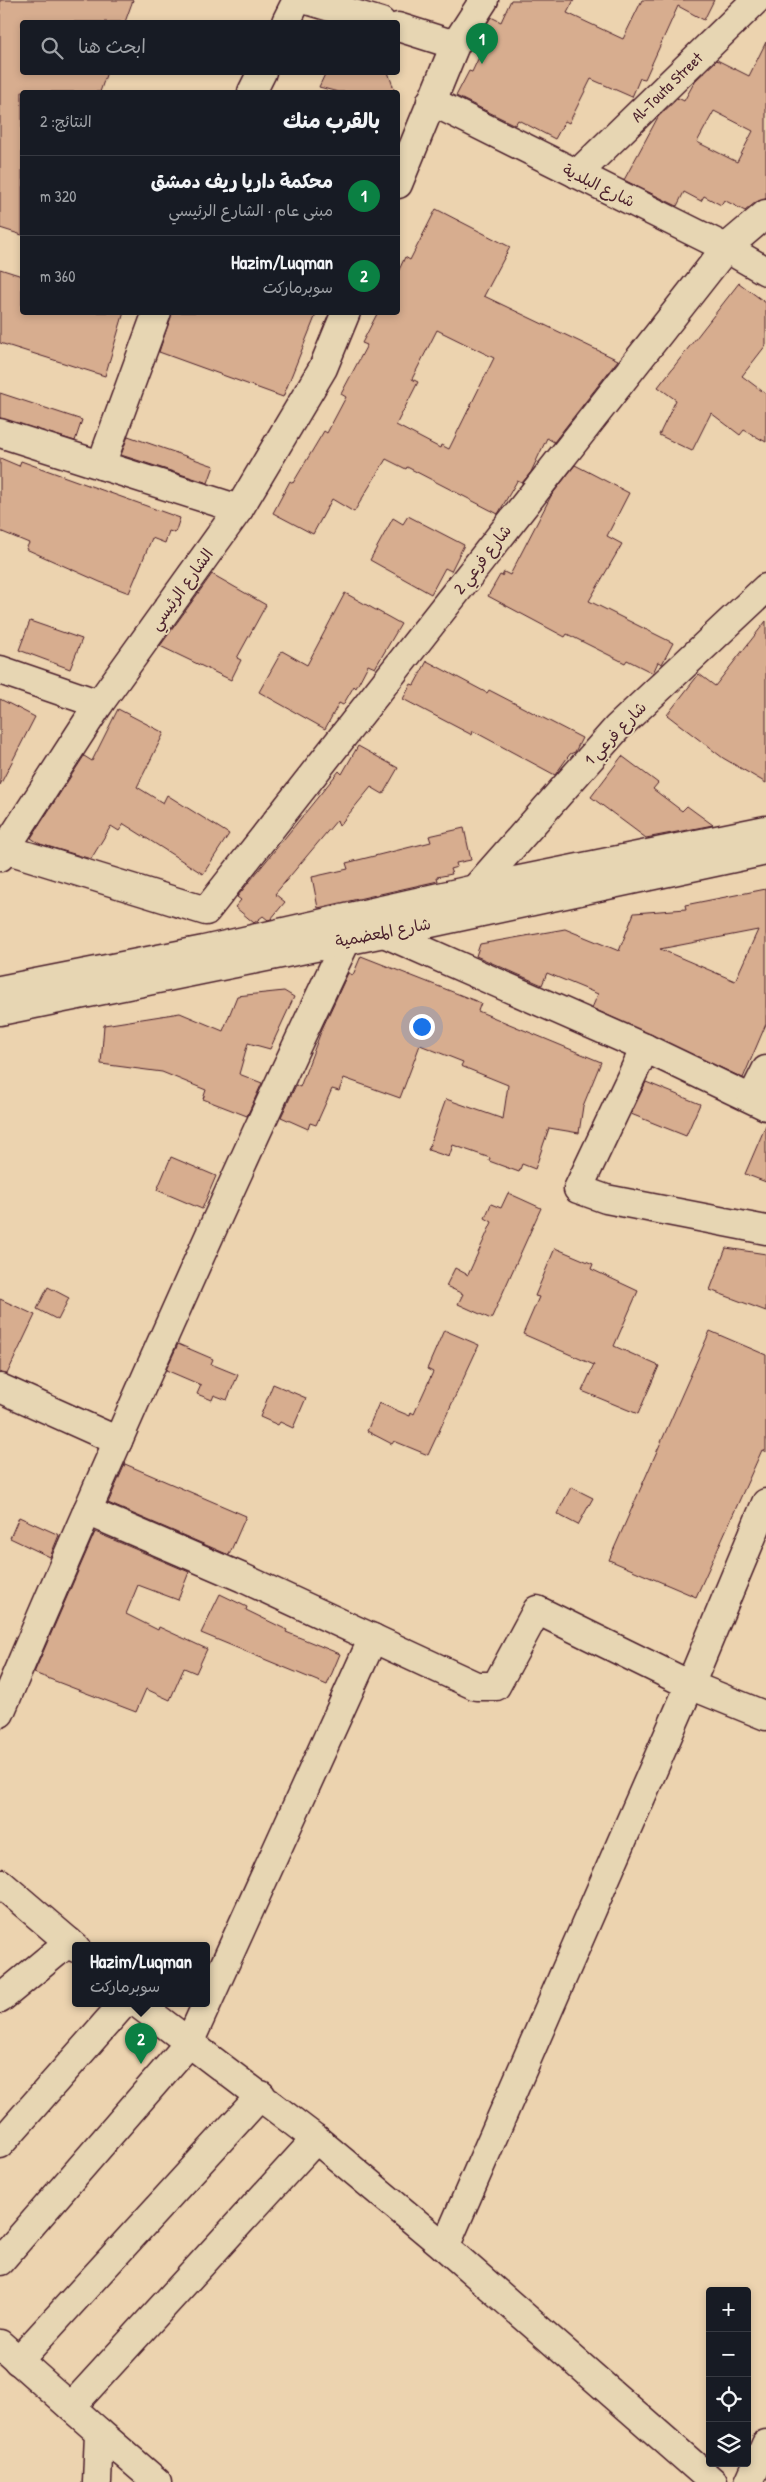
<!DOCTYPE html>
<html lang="ar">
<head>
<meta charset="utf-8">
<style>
  :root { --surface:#171b24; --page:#20242c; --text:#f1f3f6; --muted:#9ea1a6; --line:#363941; --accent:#0b8043 }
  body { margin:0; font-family:"Patrick Hand","Playpen Sans Arabic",sans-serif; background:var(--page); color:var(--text); direction:rtl }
  .controls { position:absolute; right:15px; bottom:15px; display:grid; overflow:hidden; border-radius:5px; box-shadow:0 2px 8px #0003 }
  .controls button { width:45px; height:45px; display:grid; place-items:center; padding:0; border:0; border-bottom:1px solid var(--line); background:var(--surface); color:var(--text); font:25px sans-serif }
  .you { position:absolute; left:421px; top:1026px; width:18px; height:18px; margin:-12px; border:4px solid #fff; border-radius:50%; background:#1a73e8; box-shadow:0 0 0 8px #1a73e833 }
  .badge { display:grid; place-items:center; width:32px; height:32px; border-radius:50%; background:var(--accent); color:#fff; font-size:16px; font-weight:700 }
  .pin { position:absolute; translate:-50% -41px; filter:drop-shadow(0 1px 2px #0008) }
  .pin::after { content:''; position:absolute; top:26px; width:18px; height:15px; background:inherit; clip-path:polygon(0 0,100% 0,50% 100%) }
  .popup { position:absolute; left:72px; top:1942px; width:138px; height:65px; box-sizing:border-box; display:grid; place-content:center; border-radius:5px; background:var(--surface); filter:drop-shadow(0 1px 4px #0005); font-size:16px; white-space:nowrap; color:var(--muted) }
  .popup b { font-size:19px; color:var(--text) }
  .popup::after { content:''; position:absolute; left:50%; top:100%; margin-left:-10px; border:10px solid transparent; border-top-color:var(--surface) }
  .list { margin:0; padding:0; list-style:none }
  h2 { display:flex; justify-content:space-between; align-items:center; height:65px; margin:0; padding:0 20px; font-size:21px }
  h2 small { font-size:16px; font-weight:400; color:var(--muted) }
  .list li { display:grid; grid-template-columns:32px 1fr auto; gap:15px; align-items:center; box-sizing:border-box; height:80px; padding:0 20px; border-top:1px solid var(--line) }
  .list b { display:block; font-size:19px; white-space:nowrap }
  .list p { margin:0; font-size:16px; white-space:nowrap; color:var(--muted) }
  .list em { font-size:16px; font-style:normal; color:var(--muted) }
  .icon { flex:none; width:28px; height:28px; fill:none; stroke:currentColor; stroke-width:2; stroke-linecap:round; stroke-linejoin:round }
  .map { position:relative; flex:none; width:766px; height:2482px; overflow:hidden; direction:ltr }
  .search { position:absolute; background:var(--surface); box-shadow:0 2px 8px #0003; left:20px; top:20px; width:380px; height:55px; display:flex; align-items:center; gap:12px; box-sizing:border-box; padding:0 18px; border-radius:5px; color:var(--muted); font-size:19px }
  .panel { position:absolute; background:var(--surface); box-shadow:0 2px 8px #0003; left:20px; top:90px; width:380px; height:225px; border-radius:5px; direction:rtl }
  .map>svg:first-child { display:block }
  .building { fill:#d7ad8f; stroke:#4a1f2b; fill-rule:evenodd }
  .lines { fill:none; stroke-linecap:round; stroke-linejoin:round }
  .minor-casing { stroke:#4a1f2b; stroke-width:31 }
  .major-casing { stroke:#4a1f2b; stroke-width:31 }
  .minor { stroke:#e7d6b3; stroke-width:28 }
  .major { stroke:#e7d6b3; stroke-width:28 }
  .labels { text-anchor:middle; stroke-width:4; stroke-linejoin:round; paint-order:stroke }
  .street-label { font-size:16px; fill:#4a1f2b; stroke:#e7d6b3 }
</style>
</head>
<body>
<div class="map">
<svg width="766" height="2482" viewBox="0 0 766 2482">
  <rect width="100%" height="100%" fill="#ecd3af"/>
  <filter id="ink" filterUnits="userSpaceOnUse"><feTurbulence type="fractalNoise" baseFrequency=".02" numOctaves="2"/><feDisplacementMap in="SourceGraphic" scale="10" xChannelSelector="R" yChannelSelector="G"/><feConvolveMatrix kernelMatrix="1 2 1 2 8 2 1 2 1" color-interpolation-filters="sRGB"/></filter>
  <g filter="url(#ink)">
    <!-- building -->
    <path class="building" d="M0,0h133l-8,22h-103v50h85l-7,20h-78v143l-22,-7z
      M511,0h63l-7,13 56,26 19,-39h72l-10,20 -26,-14 -33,73 -5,-1 -8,19 -41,-18 -22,44 -4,-2 -10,18 -37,-19 -3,5 -59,-29 13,-25 3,1 14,-30 -8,-3 13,-22 10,5z
      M766,42v157l-10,3 -11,9 -21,-11 -3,5 -17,-9 -3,5 -17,-9 -7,14 -53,-26 34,-63 20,-19 6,3 11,-20 22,-21 32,16zM714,111l39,20 -16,31 -40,-20z
      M326,72h62l7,20h-57l-19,-5z
      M436,209l74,38 -26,49 134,64 -64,82 -7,-4 -16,34 -9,11 -5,-2 -19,33 -91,-47 -1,2 -20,-10 -32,53 -22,-13 -19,35 -40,-21 17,-32 3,2 31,-52 3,2 19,-36 -5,-3 26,-49 -5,-2 16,-31h20v-40l7,-15 5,3zM437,330l57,28 -45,91 -8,-4 -1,3 -44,-23 22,-43 -6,-3z
      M0,269l22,7v36h102l-19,64 -105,-33z
      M739,283l27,20v42l-24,31 24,18v48l-22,-12 -4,5 -29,-22 -19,38 -33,-16 17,-35 -18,-13z
      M172,312h145l-34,85 -124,-45z
      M0,393l82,27 -7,21 -75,-23z
      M128,436l86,30 -6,17 -87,-28z
      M0,458l19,8 2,-5 159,57 -5,15 -6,-2 -4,12 -13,-5 -23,55 -29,-11 -74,-33 3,-6 -29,-12z
      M575,465l54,28 -22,43 15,8 -33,57 84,42 -11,21 -4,-2 -5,11 -26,-13 -2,3 -58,-29 -2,3 -77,-41 12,-21 2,1 2,-4 6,3 41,-79z
      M408,516l56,29 -13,26 -6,-3 -14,26 -61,-34 23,-42 10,6z
      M212,574l54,31 -29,53 4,2 -10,20 -71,-34z
      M345,593l56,31 -26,44 -7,-3 -12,23 -2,-2 -11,19 -4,-2 -14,26 -66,-37 23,-41 25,14z
      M30,621l52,18 -12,30 -51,-19z
      M766,621v162l-43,-25 -56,-43 32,-41 16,12z
      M427,661l60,32 2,-3 93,48 -7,14 -5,2 -15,21 -82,-44 -1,4 -69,-36 8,-15 3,1z
      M0,699l35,18 -35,68z
      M118,709l46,24 -27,54 26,16 4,-8 62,39 -26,40 -79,-50 -5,7 -8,-5 -20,33 -51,-15 -9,-6 53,-82 8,5z
      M358,746l40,22 -15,26 -12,-7 -32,39 -2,-6 -62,74 10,8 -14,17 -3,1 -5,-4 -9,7 -19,-16 6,-7 -4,-3 102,-126 3,3z
      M622,756l36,27 -5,6 29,22 5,-5 26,19 -67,13 -55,-41z
      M464,828l7,32 -15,3 1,4 -7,2 2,5 -15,3 1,4 -120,27 -6,-31 36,-8 -2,-6 85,-21 -2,-6z
      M766,889v135l-23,54 -151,-70 6,-14 -51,-21 -5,12 -66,-29 4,-12 85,-15 54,22 15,-38 52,-4 -1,-4zM758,930l-23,51 -75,-32z
      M361,956l120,47 -3,8 123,51 -18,44 -4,27 -30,-5 -14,41 -13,-5 -3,8 -30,-11 1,-3 -37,-13 -4,12 -21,-7 18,-51 57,20 5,-34 -47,-19 2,-4 -43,-17 -20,53 -56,-20 -5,13 -7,-2 -16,36 -6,-2 -2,6 -27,-12 15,-32 4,2 22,-58 26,-56 5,2z
      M284,991l10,6 -24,52 -22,-6 -9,31 23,9 -15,33 -44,-17 3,-9 -44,-18 -61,-8 3,-39 76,-12 43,18 14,-35z
      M646,1082l54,22 -14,32 -55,-22z
      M766,1125v57l-21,-8z
      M171,1157l45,19 -14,33 -45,-19z
      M508,1193l33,15 -50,111 -33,-15 5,-10 -17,-8 9,-18 13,7 24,-53 -7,-4 6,-14 10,4z
      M555,1248l38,16 -2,5 47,22 -24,55 45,20 -21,48 -56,-23 12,-26 -71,-31 16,-37 -4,-1z
      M726,1248l40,6v57l-56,-21z
      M48,1287l21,11 -11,22 -21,-11z
      M0,1299l35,16 -28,59 -7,-1z
      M444,1330l35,15 -51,110 -34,-14 -2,3 -25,-13 12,-28 31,13 1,-4 3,2 19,-42 -6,-3z
      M710,1331l56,24v97l-4,-2 -66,147 -87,-37z
      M178,1344l35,15 -2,5 27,11 -11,25 -13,-5 -2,5 -15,-6 4,-9 -35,-15z
      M273,1384l33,14 -13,30 -13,-6 -2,3 -18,-8z
      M125,1464l121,52 -17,39 -121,-52z
      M571,1487l22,11 -15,27 -21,-11z
      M19,1517l40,18 -9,22 -40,-19z
      M95,1532l94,40 -11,28 -40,-15 -12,29 32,16 1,-3 48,22 -11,24 -12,-5 -14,32 -24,-11 -10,23 -102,-39z
      M220,1594l27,13 -1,3 41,20 -1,2 54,22 -13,31 -126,-52z"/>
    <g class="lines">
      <defs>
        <g id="minor">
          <path d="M307,0l74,22"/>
          <path d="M286,22l11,-22"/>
          <path d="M398,27l57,18"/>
          <path d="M252,92l10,-20"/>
          <path d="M431,101l295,147 40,23"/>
          <path id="s1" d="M577,174l179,-174"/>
          <path d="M398,184l57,-139 29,-45"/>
          <path d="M0,433l239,76"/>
          <path d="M101,465l56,-153"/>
          <path d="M0,670l99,34"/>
          <path d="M5,849l201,62 520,-663 40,-34"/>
          <path d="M0,857l99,-153 140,-195 84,-141 23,-56"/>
          <path d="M475,889l142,-161 149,-140"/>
          <path d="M384,933l261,115 121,58"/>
          <path d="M645,1048l-67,141 28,10 160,31"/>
          <path d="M752,1098l14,-28"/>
          <path d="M0,1388l118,53"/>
          <path d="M87,1511l156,67 233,108h20l41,-76 153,75 76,31"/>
          <path d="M0,1713c111,-260 225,-518 347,-774"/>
          <path d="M0,1999l69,-57"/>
          <path d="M0,2144l124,-141"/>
          <path d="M445,2247l245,-562 76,-182"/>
          <path d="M0,2261l189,-218 184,-405"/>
          <path d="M0,2344l99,88 -2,50"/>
          <path d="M18,2361l243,-266"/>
          <path d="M71,2407l245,-268"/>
          <path d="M99,2432l58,50"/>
        </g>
        <path id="major" d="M0,990l204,-40 271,-61 291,-59
          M0,1011l384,-78 382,-82
          M0,1883l76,65
          M137,2003l179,136 129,108 268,235
          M749,2482l17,-38"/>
      </defs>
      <!-- minor casing -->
      <use href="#minor" class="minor-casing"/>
      <!-- major casing -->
      <use href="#major" class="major-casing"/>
      <!-- minor -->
      <use href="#minor" class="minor"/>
      <!-- major -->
      <use href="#major" class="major"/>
    </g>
  </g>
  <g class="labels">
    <!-- street labels -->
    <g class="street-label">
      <text dy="6" stroke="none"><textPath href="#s1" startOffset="125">Al-Touta Street</textPath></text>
      <text transform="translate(599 185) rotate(26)" y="6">شارع البلدية</text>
      <text transform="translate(482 559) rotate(-52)" y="6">شارع فرعي 2</text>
      <text transform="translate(181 589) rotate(-54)" y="6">الشارع الرئيسي</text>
      <text transform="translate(615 733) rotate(-46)" y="6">شارع فرعي 1</text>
      <text transform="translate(383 932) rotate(-11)" y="6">شارع المعضمية</text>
    </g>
  </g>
</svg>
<div class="controls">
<button>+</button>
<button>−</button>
<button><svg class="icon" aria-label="locate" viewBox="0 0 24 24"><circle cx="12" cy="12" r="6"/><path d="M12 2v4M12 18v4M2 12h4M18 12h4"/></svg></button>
<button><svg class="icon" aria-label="layers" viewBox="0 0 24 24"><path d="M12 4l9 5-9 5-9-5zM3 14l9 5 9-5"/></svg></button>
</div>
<div class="you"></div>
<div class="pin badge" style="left:482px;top:64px">1</div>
<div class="pin badge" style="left:141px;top:2064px">2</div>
<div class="popup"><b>Hazim/Luqman</b>سوبرماركت</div>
<div class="search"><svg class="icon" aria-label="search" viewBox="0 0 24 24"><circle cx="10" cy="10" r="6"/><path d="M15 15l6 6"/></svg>ابحث هنا</div>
<section class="panel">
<h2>بالقرب منك<small>النتائج: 2</small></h2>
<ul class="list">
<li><span class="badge">1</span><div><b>محكمة داريا ريف دمشق</b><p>مبنى عام · الشارع الرئيسي</p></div><em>320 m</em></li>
<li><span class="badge">2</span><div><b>Hazim/Luqman</b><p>سوبرماركت</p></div><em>360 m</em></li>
</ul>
</section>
</div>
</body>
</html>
